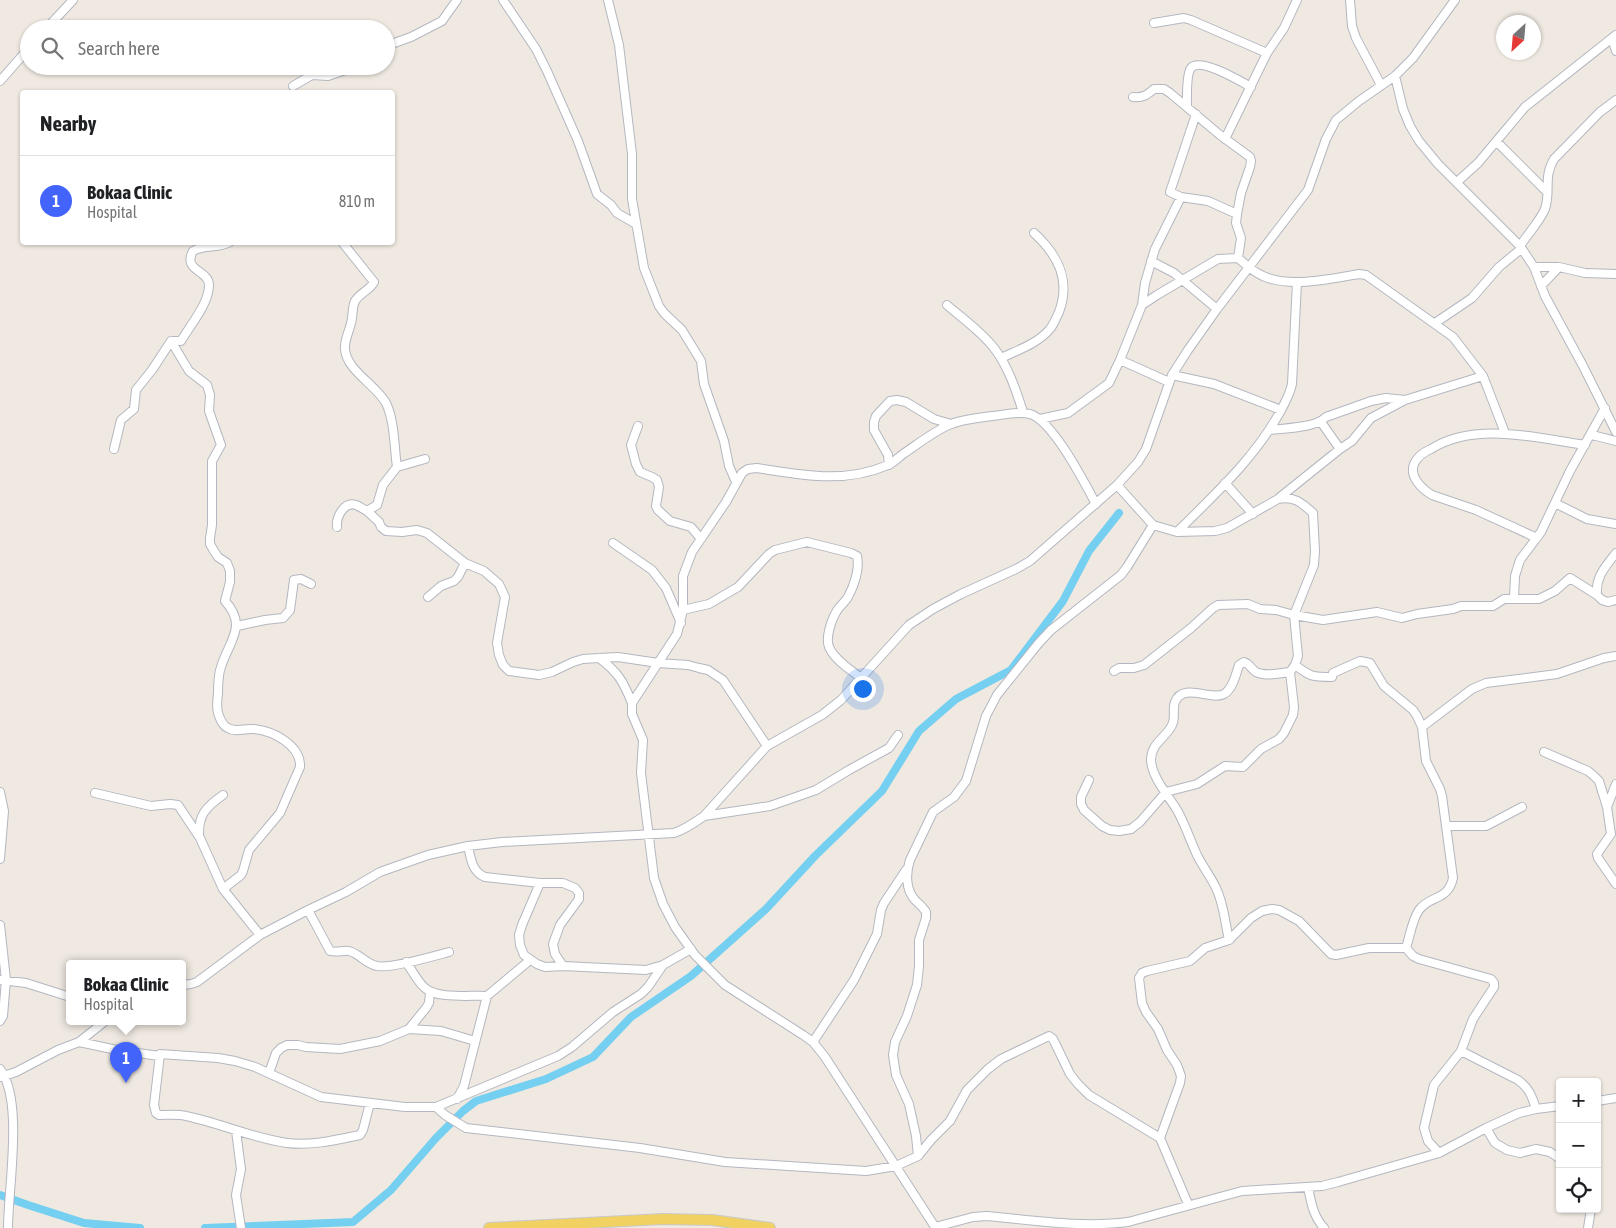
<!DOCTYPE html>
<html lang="en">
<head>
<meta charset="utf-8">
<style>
  :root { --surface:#fff; --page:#f2f2f2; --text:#202124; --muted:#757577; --line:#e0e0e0; --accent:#4264fb }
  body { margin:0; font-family:"Asap Condensed",sans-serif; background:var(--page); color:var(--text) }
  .controls { position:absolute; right:15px; bottom:15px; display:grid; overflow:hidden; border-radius:5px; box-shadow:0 1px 4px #0004 }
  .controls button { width:45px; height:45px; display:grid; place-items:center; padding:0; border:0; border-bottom:1px solid var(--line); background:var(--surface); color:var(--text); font:25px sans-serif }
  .compass { position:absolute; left:1496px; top:15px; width:45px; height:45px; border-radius:50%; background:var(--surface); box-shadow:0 1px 4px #0004; rotate:206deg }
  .you { position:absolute; left:862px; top:688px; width:18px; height:18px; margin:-12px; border:4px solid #fff; border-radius:50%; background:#1a73e8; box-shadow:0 0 0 8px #1a73e833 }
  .badge { display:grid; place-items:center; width:32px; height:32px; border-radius:50%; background:var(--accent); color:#fff; font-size:16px; font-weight:700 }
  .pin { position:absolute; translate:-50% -41px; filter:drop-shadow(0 1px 2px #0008) }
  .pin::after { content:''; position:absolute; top:26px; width:18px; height:15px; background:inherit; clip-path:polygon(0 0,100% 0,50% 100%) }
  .popup { position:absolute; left:66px; top:960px; width:120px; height:65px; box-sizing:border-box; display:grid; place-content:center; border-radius:5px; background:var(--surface); filter:drop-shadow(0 1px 4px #0005); font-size:16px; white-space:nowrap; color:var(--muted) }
  .popup b { font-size:19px; color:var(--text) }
  .popup::after { content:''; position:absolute; left:50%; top:100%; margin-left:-10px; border:10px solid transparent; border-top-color:var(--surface) }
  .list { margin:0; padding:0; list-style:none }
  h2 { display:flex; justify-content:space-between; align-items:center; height:65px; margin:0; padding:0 20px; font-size:21px }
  h2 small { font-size:16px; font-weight:400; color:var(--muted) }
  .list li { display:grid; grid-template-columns:32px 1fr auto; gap:15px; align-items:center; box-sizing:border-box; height:90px; padding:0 20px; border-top:1px solid var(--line) }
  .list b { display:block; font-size:19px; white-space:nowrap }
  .list p { margin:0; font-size:16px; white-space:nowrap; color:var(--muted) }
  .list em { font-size:16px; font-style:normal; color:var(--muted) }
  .icon { flex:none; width:28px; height:28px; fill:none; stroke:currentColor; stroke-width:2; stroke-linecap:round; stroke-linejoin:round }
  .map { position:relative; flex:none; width:1616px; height:1228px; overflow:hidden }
  .search { position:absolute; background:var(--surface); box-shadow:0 1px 4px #0004; left:20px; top:20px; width:375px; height:55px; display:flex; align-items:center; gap:12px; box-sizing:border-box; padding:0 18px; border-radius:28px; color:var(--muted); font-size:19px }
  .panel { position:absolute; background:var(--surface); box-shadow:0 1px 4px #0004; left:20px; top:90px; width:375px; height:155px; border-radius:5px }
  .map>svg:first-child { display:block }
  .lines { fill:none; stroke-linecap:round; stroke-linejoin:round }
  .canal { stroke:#75cff0; stroke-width:8 }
  .minor-casing { stroke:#b4b7c1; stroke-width:10 }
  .major-casing { stroke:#c9c9c9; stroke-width:12 }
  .minor { stroke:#fff; stroke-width:8 }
  .major { stroke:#f2d163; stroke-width:10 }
</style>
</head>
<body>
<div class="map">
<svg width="1616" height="1228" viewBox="0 0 1616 1228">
  <rect width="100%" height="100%" fill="#efe9e1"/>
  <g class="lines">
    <!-- canal -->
    <path class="canal" d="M0,1195l28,10 56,18 56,5
      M205,1228l148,-6 38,-32 45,-52 27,-27 13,-10 70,-22 47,-22 38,-40 60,-41 75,-67 49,-53 67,-65 37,-60 37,-32 55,-29 52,-69 26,-50 30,-38"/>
    <defs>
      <path id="minor" d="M503,0l33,49 11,22 31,70 19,53 14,11 6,8 19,11
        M608,0l11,45 13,109v45l12,69 15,38 5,7 18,17 19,31 3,23 20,57 5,25 7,16
        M1350,0l2,26 4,12 25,47
        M1154,23l30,-5 7,2 76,33
        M46,29l27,-29
        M1612,38l4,13
        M386,46l25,-9 31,-16 15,-21
        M1395,76l8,33 7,17 9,15 19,23 82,82 14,21 11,29 38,70 33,66
        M0,81l29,-33
        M293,86l19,-11 16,1 29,-10
        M1133,97c10,1 14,-2 21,-8h10l6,4 50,42 30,22 1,4 -1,6 -9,26 -4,21 -1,9 5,15 -3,20
        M1187,107c0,-8 -1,-33 4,-39 9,-11 49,13 60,19
        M1196,114l-26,78 11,5 27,4 29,13
        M1225,139l42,-86 17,-25 13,-28
        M1497,142l49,49
        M1457,182l21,-19 47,-56 91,-72
        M342,242l32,40c-4,8 -14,11 -19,19 -3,6 -2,16 -4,22 -2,9 -7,18 -6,26 1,21 31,36 41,54 9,19 8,44 11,64
        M1151,261l23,12 43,36
        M1534,267h25l26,6 31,1
        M1541,286l18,-19
        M947,305c15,13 35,27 47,43 14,18 22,42 29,64
        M1142,305l15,-10 61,-36 20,-1c8,7 15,14 25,18 26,12 68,3 96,-2l7,1 87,62 30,39 22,57
        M1435,323l37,-25 27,-31 22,-18 -1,-3c7,-11 20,-25 25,-37 6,-17 -2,-32 9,-50l46,-47 16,-12
        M171,341l18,30 18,14 3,10 -1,16 12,34 -9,16v64l-2,13v6l4,7 4,6 9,6 3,8v11l-5,19c23,25 4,40 -4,66 -3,8 -3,18 -3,27 -1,7 -2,15 1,22 2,5 4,10 9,12 8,5 17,0 26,1 19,2 47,16 46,38l-20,46 -31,37 -6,21 -2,4 -18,14
        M171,341h10c9,-16 28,-37 28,-56 0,-15 -27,-14 -16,-34 12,-7 25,-2 37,-9
        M1001,358c17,-8 36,-14 49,-29 4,-5 6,-11 9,-17 12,-32 -1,-57 -25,-79
        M1120,360l49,22
        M1172,375l42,9 67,26
        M1040,419l28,-6 41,-30 11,-23 22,-55 3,-22 10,-34 26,-52
        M1321,422l19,27
        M638,426l-7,19 5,19 4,8 12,5 5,3 2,7 -3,19 2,4 12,11 21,6 10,12
        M1270,430c16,-2 45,-2 56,-13l45,-16 15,-3 19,2 78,-24
        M1592,435l24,6
        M114,449l7,-29 13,-11 2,-19 16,-20 19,-29
        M425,459l-28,8 -14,18 -6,20 -10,6 12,11 2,5 5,4 16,1 15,-2 10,3 38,30 19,8 15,13 6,13 -8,46 2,12 4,10 6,6 30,4 13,-3 21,-10 10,-3 16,-1 19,-1 40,6 30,2 11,3 9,2 15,10 44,66
        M889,465l-1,-10 -14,-25v-8l2,-6 14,-15 7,-1 9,2 28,17 17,5
        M1225,483l28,31
        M1279,498l61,-49 12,-8 19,-23 34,-18
        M1555,503l32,16 29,5
        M1096,504c-12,-22 -43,-83 -66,-90 -12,-3 -26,1 -38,2 -13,2 -28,3 -41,8 -17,7 -33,20 -48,30 -5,4 -10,9 -15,11 -44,19 -86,10 -131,3l-9,1 -6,4 -16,29 -34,50 -9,24v34l-6,24 -45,69v11l11,26 -2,33 13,105 9,26 12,23 20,28 30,30 78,50 10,7 12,15 110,170 38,-10 14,-1c46,4 95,12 141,6l114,-31 80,-5 16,-4 101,-29 47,-25 33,-15 17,-4 24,-3
        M337,527c-1,-10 7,-26 19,-22 3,1 7,4 11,6
        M1177,532c37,-37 77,-73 103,-120 5,-9 10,-18 12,-28l5,-102
        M1537,538l-61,-28 -44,-15c-10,-6 -23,-18 -18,-31 3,-7 10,-12 17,-15 44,-28 106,-11 154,-4
        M613,543l39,27 14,18 15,35
        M1597,595c-2,-18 9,-29 19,-42
        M428,597l13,-11 13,-5 4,-4 7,-14
        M1514,598l1,-22 5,-16 21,-28 29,-61 35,-63
        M683,610l26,-6 29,-17 31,-33 6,-4 32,-8 44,11 6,3c3,13 -3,30 -9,41 -3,5 -7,8 -10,12 -6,9 -14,30 -8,40 6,12 21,21 31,29
        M237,626l28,-6 18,-2 7,-8 4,-30 7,-1 10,5
        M599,658c19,14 24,23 33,45
        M1295,665c16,12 17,12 37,12l1,-4 27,-12 10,2 14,23 29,24 4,6 5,11 4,34 14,28 2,7 11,82c-5,23 -23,17 -34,32 -7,10 -9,26 -13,38
        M1114,671l5,-3h15l10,-3 47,-37 22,-20 5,-3 30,-1 12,5 16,1 18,5 29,5 54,-8 25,6 15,-4 36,-5 8,-3h32l11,-7h35l16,-8 15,-13 27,17 5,5 6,2 8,-2
        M1422,727l50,-38 14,-6 71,-9 47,-16 12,-2
        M1544,752l44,19 6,5 5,5 8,26 4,27 -14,20 1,4 18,26
        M1089,780l-8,17v7l3,6 18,16 8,4 9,1 12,-2 9,-7 26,-30 31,-8 28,-18 18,1 18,-18 18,-10 5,-6 9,-18 1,-8 -4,-35 5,-7 3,-9 -4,-41 20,-50 1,-14 -2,-38c-12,-11 -19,-17 -35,-14l-51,29 -12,3 -38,1 -24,-7 -36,-40
        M0,792l4,19 -4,48
        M95,793l56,13 19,-2 8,1 22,33 23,51 37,46
        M1607,807l9,-23
        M704,816l66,-10 46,-16 33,-20 40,-22 9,-13
        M1446,826h40l36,-19
        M199,836c-1,-21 7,-29 24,-41
        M468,846c3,13 4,26 17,31l55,6h23l12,5 4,5v6l-19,26 -7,19 2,10 8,12
        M540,883l-18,42 -3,10 1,10 4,10 13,9 8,3 18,-1 83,4 17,-5 28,-16
        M308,910l22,41c7,2 13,-1 19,0 11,3 17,13 28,15 13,3 57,-10 72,-14
        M0,925l6,55 -3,36 -3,5
        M1229,940c-4,-17 -5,-36 -13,-52 -5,-11 -13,-21 -19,-33 -7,-15 -12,-31 -20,-45 -9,-15 -25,-32 -26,-50 0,-17 15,-22 21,-35 4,-7 0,-16 3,-23 8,-20 36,-1 49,-8 9,-5 12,-20 15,-29l5,-3c6,2 7,7 12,10 10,5 24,1 34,0
        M1406,948l7,8 6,3 72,20 3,4v4l-21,32 -12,32 -27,34 -10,43 4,13 11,12
        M406,962c6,8 11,19 19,26 12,11 45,7 62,8
        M0,980l26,3 44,14
        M182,985l9,-1 6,-2 63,-47 48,-25 38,-18 34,-20 48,-17 40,-9 34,-4 172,-9c12,-4 20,-10 30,-17l63,-70 55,-31 19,-15 68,-75 24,-16 28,-15 55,-25 14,-8 87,-76 21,-23 8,-13 26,-74 16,-25 29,-41 91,-119 18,-51 10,-19 23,-19 36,-25 18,-18 42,-58
        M409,1029l32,2 34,10
        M79,1042l38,8 42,6 1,-2 58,4 17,3 20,6 66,30 84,10h31l122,-51 14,-9 41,-35 28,-18 7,-7 15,-22
        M813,1042l41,-62 23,-46 4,-24 3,-7 22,-33
        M1461,1051l57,29c11,8 14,16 18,29
        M160,1054l-6,51 2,8 3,2c9,0 18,-1 27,1 34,7 66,22 101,27 24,3 49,-3 73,-8l3,-5 7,-27
        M0,1069c24,32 8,119 8,159
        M269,1073l7,-20 5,-5 6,-3h11l8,2 34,2 40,-8 29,-12 17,-21 3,-5 1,-11
        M1,1077l15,-5 42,-22 21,-8 25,-20
        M457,1099l7,-13 23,-90 43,-36
        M1597,1101l19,-3
        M436,1107l9,8 21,13 174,20 85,14 141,9 30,-5 22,-10 13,-16 19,-19 17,-31 21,-21 13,-10 48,-23 4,3 17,35 8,10 11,11 71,43 28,66
        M1486,1128l9,15 12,7 13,3 16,-4 14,3 10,7
        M236,1131l5,38 -5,26 5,33
        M1160,1138l20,-55 1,-7 -4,-11 -10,-15 -9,-21 -12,-17 -4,-9 -3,-25 3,-5 5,-2 43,-10 15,-13 24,-8 22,-22 11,-7 10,-2 7,1 20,11 32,33 5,1 33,-7h37
        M918,1156l-2,-20 -7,-32 -13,-29 -3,-20 2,-13 12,-26 10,-31 2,-19v-26l7,-22v-6c-3,-5 -7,-8 -11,-12 -10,-11 -9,-28 -5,-40l23,-48 21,-15 12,-16 20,-65 11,-21 41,-51 13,-14 70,-55 6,-8 26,-42
        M1308,1187c3,15 5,29 16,41
        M1588,1228l3,-19"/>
      <path id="major" d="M489,1228l174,-9 49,1 58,8"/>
    </defs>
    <!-- minor casing -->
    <use href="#minor" class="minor-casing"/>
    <!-- major casing -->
    <use href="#major" class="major-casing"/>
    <!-- minor -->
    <use href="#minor" class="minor"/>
    <!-- major -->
    <use href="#major" class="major"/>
  </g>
</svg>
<div class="controls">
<button>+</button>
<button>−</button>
<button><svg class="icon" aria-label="locate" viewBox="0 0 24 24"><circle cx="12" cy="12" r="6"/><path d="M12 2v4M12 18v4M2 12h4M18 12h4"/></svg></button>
</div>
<svg class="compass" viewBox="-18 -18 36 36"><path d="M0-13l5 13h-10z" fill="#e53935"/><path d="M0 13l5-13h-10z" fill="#757577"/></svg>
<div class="you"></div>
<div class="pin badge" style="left:126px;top:1083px">1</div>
<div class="popup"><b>Bokaa Clinic</b>Hospital</div>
<div class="search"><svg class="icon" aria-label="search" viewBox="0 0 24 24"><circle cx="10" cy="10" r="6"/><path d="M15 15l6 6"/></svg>Search here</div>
<section class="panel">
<h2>Nearby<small></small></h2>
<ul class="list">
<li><span class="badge">1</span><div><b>Bokaa Clinic</b><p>Hospital</p></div><em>810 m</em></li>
</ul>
</section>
</div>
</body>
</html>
